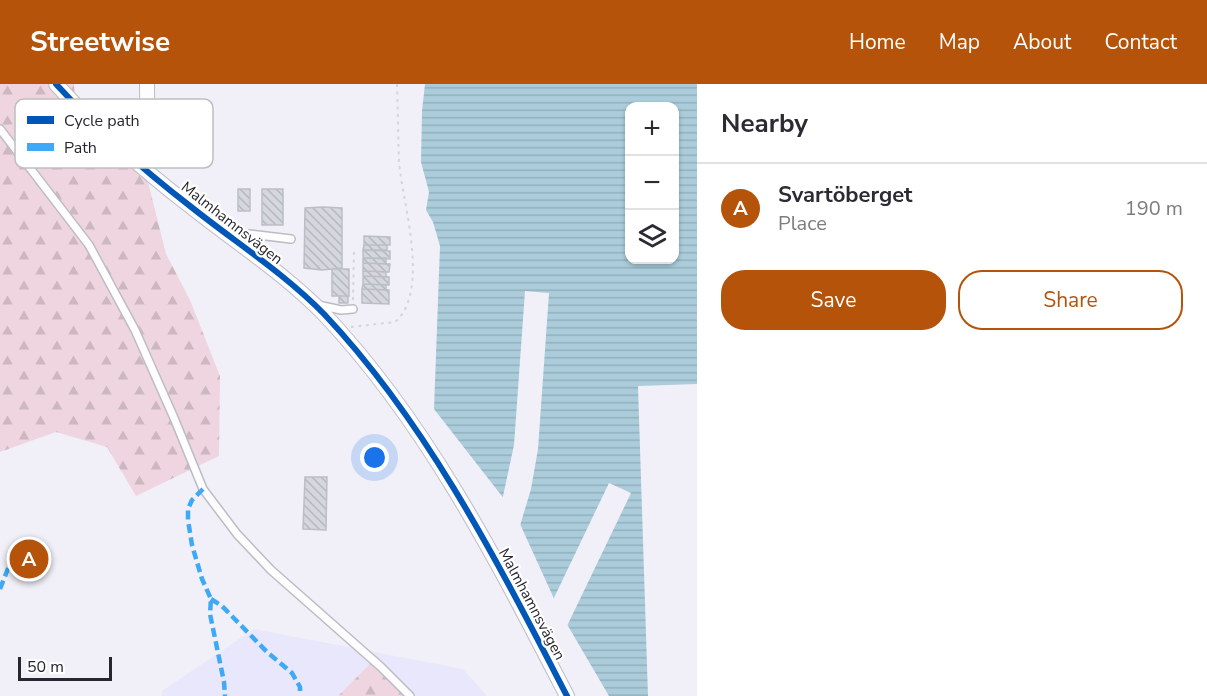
<!DOCTYPE html>
<html lang="en">
<head>
<meta charset="utf-8">
<style>
  :root { --surface:#fff; --page:#f2f2f3; --text:#2b2b33; --muted:#7c7c81; --line:#e1e1e2; --accent:#b45309 }
  body { margin:0; font-family:"Nunito Sans",sans-serif; background:var(--page); color:var(--text) }
  .controls { position:absolute; right:18px; top:18px; display:grid; overflow:hidden; border-radius:12px; box-shadow:0 2px 4px #0004 }
  .controls button { width:54px; height:54px; display:grid; place-items:center; padding:0; border:0; border-bottom:2px solid var(--line); background:var(--surface); color:var(--text); font:30px sans-serif }
  .scale { position:absolute; left:18px; bottom:15px; width:94px; box-sizing:border-box; padding-left:6px; border:3px solid #27262e; border-top:0; font-size:16px; line-height:21px; white-space:nowrap; color:#27262e; -webkit-text-stroke:4px #fff; paint-order:stroke }
  .you { position:absolute; left:375px; top:374px; width:21px; height:21px; margin:-15px; border:4px solid #fff; border-radius:50%; background:#1a73e8; box-shadow:0 0 0 9px #1a73e833 }
  .badge { display:grid; place-items:center; width:39px; height:39px; border-radius:50%; background:var(--accent); color:#fff; font-size:20px; font-weight:700 }
  .pin { position:absolute; translate:-50% -50%; border:3px solid #fff; box-shadow:0 2px 6px #0006 }
  .list { margin:0; padding:0; list-style:none }
  h2 { display:flex; justify-content:space-between; align-items:center; height:78px; margin:0; padding:0 24px; font-size:26px }
  h2 small { font-size:20px; font-weight:400; color:var(--muted) }
  .list li { display:grid; grid-template-columns:39px 1fr auto; gap:18px; align-items:center; box-sizing:border-box; height:90px; padding:0 24px; border-top:2px solid var(--line) }
  .list b { display:block; font-size:22px; white-space:nowrap }
  .list p { margin:0; font-size:20px; white-space:nowrap; color:var(--muted) }
  .list em { font-size:20px; font-style:normal; color:var(--muted) }
  .actions { display:flex; gap:12px; padding:18px 24px }
  .actions a { flex:1; padding:14px 0; border:2px solid var(--accent); border-radius:24px; text-align:center; font-size:21px; color:var(--accent) }
  .actions .main { background:var(--accent); color:#fff }
  .icon { flex:none; width:33px; height:33px; fill:none; stroke:currentColor; stroke-width:2; stroke-linecap:round; stroke-linejoin:round }
  .map { position:relative; flex:none; width:697px; height:612px; overflow:hidden }
  header { display:flex; align-items:center; gap:36px; box-sizing:border-box; height:84px; padding:0 30px; background:var(--accent); color:#fff }
  header strong { font-size:28px }
  nav { display:flex; gap:33px; margin-inline-start:auto; font-size:21px }
  main { display:flex }
  aside { flex:1; background:var(--surface) }
  .map>svg:first-child { display:block }
  .built { fill:#e9e7fb }
  .forest { fill:url(#forest-firs) }
  .water { fill:url(#water-rules); fill-rule:evenodd }
  .pier { fill:#f1f0f8 }
  .building { fill:url(#building-back-hatch); stroke:#bcbec6; stroke-width:1.5 }
  .lines { fill:none; stroke-linecap:round; stroke-linejoin:round }
  .service-casing { stroke:#bdbcc4; stroke-width:10 }
  .minor-casing { stroke:#bdbcc4; stroke-width:16 }
  .path { stroke:#d5d5d8; stroke-width:2; stroke-dasharray:3 4.5; stroke-linecap:butt }
  .service { stroke:#fdfdfe; stroke-width:7 }
  .minor { stroke:#fdfdfe; stroke-width:14 }
  .quiet { stroke:#3fa9f5; stroke-width:4.5; stroke-dasharray:9 4.5; stroke-linecap:butt }
  .cycleway-casing { stroke:#fff; stroke-width:10 }
  .cycleway { stroke:#0057b8; stroke-width:6 }
  .labels { text-anchor:middle; stroke-width:4.5; stroke-linejoin:round; paint-order:stroke }
  .street-label { font-size:15px; fill:#27262e; stroke:#fff }
  .key { fill:#fff; stroke:#bebec0; stroke-width:1.5 }
  .key-label { font-size:16px; fill:#27262e }
</style>
</head>
<body>
<header>
<strong>Streetwise</strong>
<nav><a>Home</a><a>Map</a><a>About</a><a>Contact</a></nav>
</header>
<main>
<div class="map">
<svg width="697" height="612" viewBox="0 0 697 612">
  <defs>
    <pattern id="forest-firs" width="22" height="20" patternUnits="userSpaceOnUse" patternTransform="scale(1.5)"><rect width="22" height="20" fill="#efd5df"/><path d="M5 1l3.5 6h-7zM16 11l3.5 6h-7z" fill="#cdb7c0"/></pattern>
    <pattern id="water-rules" width="6" height="5" patternUnits="userSpaceOnUse" patternTransform="scale(1.5)"><rect width="6" height="5" fill="#abccdb"/><path d="M0 2.5h6" fill="none" stroke="#93afbc"/></pattern>
    <pattern id="building-back-hatch" width="6" height="6" patternUnits="userSpaceOnUse" patternTransform="scale(1.5)"><rect width="6" height="6" fill="#d5d7de"/><path d="M-1 5l2 2M0 0l6 6M5-1l2 2" fill="none" stroke="#b7b8bf"/></pattern>
  </defs>
  <rect width="100%" height="100%" fill="#f1f0f8"/>
  <!-- built -->
  <path class="built" d="M254,545l209,40 24,27h-325v-5z"/>
  <!-- forest -->
  <path class="forest" d="M0,0h74l1,18 70,68 21,84 24,46 30,76 -1,80 -83,40 -29,-49 -51,-15 -56,20z
    M371,579l35,33h-68z"/>
  <!-- water -->
  <path class="water" d="M425,0h272v612h-88l-48,-82 -46,-101 -81,-104 6,-163 -7,-24 -7,-12 3,-18 -8,-30 1,-51zM630,22h44v154h-44z"/>
  <!-- pier -->
  <path class="pier" d="M525,207l24,2 -11,156 -7,40 -12,40 -6,-15 -11,-13 12,-56z
    M697,300v312h-49l-10,-310z
    M609,399l22,10 -64,133 -3,-2 -12,-22z"/>
  <!-- building -->
  <path class="building" d="M238,105h12v22h-12z
    M262,105h21v36h-21z
    M323,123l19,1v60l-20,2 -18,-2 1,-60z
    M364,152l26,1v8h-26z
    M364,161h23v5h-24z
    M363,166l27,1v8l-27,-1z
    M363,174h23v6l-23,-1z
    M363,179l27,1 -1,8 -26,-1z
    M332,185h17v27h-17z
    M363,187l23,1v5l-23,-1z
    M363,192l26,1v8l-26,-1z
    M363,200l23,1v5l-24,-1z
    M362,205l27,1v14l-27,-1z
    M339,212h9v7h-9z
    M305,393h22l-1,53 -23,-1z"/>
  <g class="lines">
    <defs>
      <path id="service" d="M0,45l89,116 46,85 39,88 29,71 34,45 34,36 110,97 29,29
        M241,160l8,-10 42,5
        M318,221l23,5 12,-1"/>
      <path id="minor" d="M56,0c41,45 86,85 134,122 45,36 94,67 134,108 104,110 174,249 243,382
        M134,76c16,-21 13,-51 13,-76"/>
    </defs>
    <!-- service casing -->
    <use href="#service" class="service-casing"/>
    <!-- minor casing -->
    <use href="#minor" class="minor-casing"/>
    <!-- path -->
    <path class="path" d="M353,216l1,-50
      M351,243l44,-5c36,-31 7,-121 4,-160 -1,-26 -1,-52 -2,-78"/>
    <!-- service -->
    <use href="#service" class="service"/>
    <!-- minor -->
    <use href="#minor" class="minor"/>
    <!-- quiet -->
    <path class="quiet" d="M203,405l-11,11 -4,9v11l4,25 10,34 9,20 -1,15 14,68 1,14
      M0,505l9,-23 20,-7
      M211,515l11,7 45,46 25,21 8,14v4"/>
    <defs>
      <path id="cycleway" d="M56,0c41,45 86,85 134,122 45,36 94,67 134,108 104,110 174,249 243,382"/>
    </defs>
    <!-- cycleway casing -->
    <use href="#cycleway" class="cycleway-casing"/>
    <!-- cycleway -->
    <use href="#cycleway" class="cycleway"/>
  </g>
  <g class="labels">
    <!-- street labels -->
    <g class="street-label">
      <text transform="translate(232 139) rotate(38)" y="5">Malmhamnsvägen</text>
      <text transform="translate(532 520) rotate(62)" y="5">Malmhamnsvägen</text>
    </g>
  </g>
  <!-- legend -->
  <rect x="15" y="15" width="198" height="69" rx="9" class="key"/>
  <rect x="27" y="32" width="27" height="8" fill="#0057b8"/>
  <rect x="27" y="59" width="27" height="8" fill="#3fa9f5"/>
  <g class="key-label">
    <text x="64" y="42">Cycle path</text>
    <text x="64" y="69">Path</text>
  </g>
</svg>
<div class="controls">
<button>+</button>
<button>−</button>
<button><svg class="icon" aria-label="layers" viewBox="0 0 24 24"><path d="M12 4l9 5-9 5-9-5zM3 14l9 5 9-5"/></svg></button>
</div>
<div class="scale">50 m</div>
<div class="you"></div>
<div class="pin badge" style="left:29px;top:475px">A</div>
</div>
<aside>
<h2>Nearby<small></small></h2>
<ul class="list">
<li><span class="badge">A</span><div><b>Svartöberget</b><p>Place</p></div><em>190 m</em></li>
</ul>
<div class="actions"><a class="main">Save</a><a>Share</a></div>
</aside>
</main>
</body>
</html>
